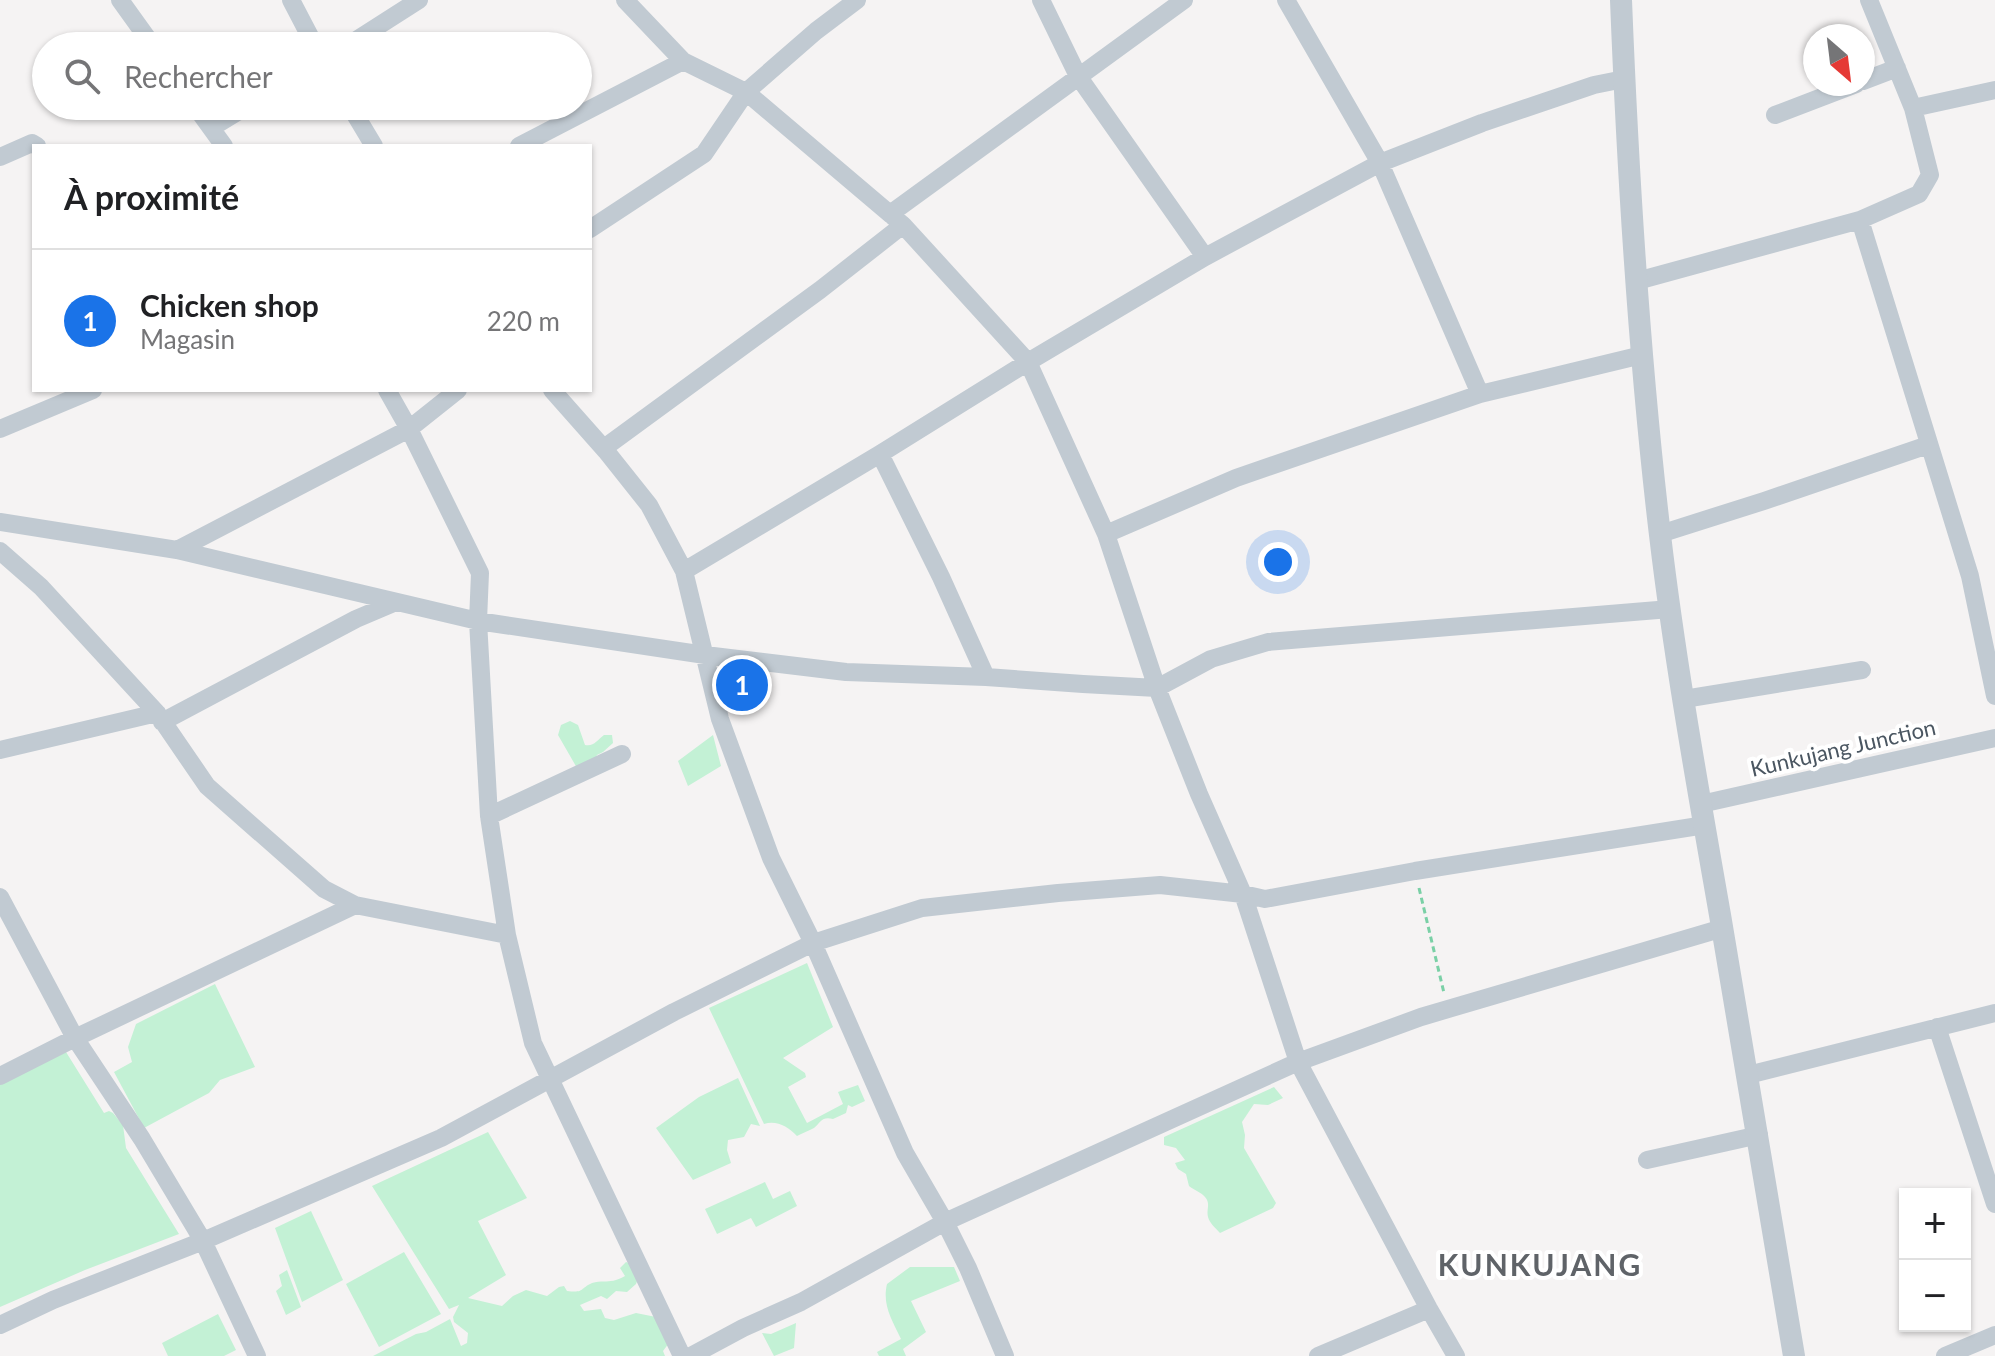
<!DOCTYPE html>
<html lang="fr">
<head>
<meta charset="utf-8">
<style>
  :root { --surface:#fff; --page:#f6f6f6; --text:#202124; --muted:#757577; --line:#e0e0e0; --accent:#1a73e8 }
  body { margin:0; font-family:Lato,sans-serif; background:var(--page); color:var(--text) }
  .controls { position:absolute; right:24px; bottom:24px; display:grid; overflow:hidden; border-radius:0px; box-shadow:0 2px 6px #0004 }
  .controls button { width:72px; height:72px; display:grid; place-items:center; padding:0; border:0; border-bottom:2px solid var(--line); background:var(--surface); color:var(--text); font:40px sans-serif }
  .compass { position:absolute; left:1803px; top:24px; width:72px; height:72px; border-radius:50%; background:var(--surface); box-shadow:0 2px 6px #0004; rotate:152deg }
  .you { position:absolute; left:1278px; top:562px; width:28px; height:28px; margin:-20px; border:6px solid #fff; border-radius:50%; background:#1a73e8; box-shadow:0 0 0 12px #1a73e833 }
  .badge { display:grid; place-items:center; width:52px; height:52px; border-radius:50%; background:var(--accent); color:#fff; font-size:26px; font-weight:700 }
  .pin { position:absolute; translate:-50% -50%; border:4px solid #fff; box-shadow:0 2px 8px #0006 }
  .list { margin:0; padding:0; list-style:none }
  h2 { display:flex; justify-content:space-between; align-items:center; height:104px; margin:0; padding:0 32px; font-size:34px }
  h2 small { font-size:26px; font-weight:400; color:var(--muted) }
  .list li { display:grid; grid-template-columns:52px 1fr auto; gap:24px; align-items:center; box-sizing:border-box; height:144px; padding:0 32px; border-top:2px solid var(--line) }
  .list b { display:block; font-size:30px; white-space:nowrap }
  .list p { margin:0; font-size:26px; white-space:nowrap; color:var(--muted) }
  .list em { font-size:26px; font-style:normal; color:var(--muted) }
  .icon { flex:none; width:44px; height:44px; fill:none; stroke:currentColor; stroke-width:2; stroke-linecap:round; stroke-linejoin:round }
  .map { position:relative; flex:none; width:1995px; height:1356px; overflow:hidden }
  .search { position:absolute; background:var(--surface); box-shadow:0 2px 6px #0004; left:32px; top:32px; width:560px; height:88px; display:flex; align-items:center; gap:20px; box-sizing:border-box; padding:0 28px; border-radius:44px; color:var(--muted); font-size:30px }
  .panel { position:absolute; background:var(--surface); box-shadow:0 2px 6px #0004; left:32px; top:144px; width:560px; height:248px; border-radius:0px }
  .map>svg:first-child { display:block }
  .green { fill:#c3f1d5 }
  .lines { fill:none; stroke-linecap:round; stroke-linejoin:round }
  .path { stroke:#7ad0a6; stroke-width:3; stroke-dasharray:6 4; stroke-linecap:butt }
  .minor { stroke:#c1cad2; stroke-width:18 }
  .tertiary { stroke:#c1cad2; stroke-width:22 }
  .labels { text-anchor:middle; stroke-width:8; stroke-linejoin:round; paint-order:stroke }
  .street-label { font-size:22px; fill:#4a5661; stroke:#fff }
  .district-label { font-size:30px; font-weight:bold; letter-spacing:2px; fill:#5f6368; stroke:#fff }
</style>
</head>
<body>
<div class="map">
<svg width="1995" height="1356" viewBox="0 0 1995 1356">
  <rect width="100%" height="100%" fill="#f5f3f3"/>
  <!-- green -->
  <path class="green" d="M570,721l8,4 7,20c9,2 12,-5 19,-10h8l1,8 -10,9 -6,3 -3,7 -17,6 -19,-33 3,-10z
    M713,735l8,31 -33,20 -10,-25z
    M807,963l26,64 -50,31 22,15 1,4 -18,10 19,36 36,-19 -5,-12 20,-7 7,16 -13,6 -4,-2 -2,8 -13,6c-11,-3 -12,3 -19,9 -5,3 -12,5 -17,8 -9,-9 -20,-16 -33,-12l-55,-116z
    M215,984l40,83 -35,13 -11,13 -65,35 -30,-56 18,-10 -4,-15 8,-23z
    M66,1052l38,61 5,-2 4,2 10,12 3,23 53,86 -94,36 -85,37v-224z
    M738,1078l22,48 -9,-2 -7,13 -16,3 -1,10 4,13 -38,17 -37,-52 43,-31z
    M1274,1087l9,11 -15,7 -14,-1 -12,18 3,13 -1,13 32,55 -3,5 -53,25c-5,-6 -10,-9 -12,-16 -2,-8 3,-13 -3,-20 -4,-5 -11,-7 -16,-11l-3,-12 -8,-5 -3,-6 10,-3 -9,-12 -12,-3v-8z
    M488,1132l39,66 -49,23 28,54 -38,23 34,8 11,-10 13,-6 21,6 12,-9 5,-1 3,5c18,2 12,-2 25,-8 11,-4 18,2 33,-7l-5,-8 6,-6 5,2 7,15 -2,5 -9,8 -11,-1 -9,8 -6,-3 -21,9 4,6 17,-2 4,9 9,2 22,-7 20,4 13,26 -6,8 2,5h-292l43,-22 10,-2 24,-13 11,27 6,-3 1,-10 -14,-11 -1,-5 6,-12 -10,4 -77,-123z
    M765,1182l8,17 17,-8 7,15 -41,21 -5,-9 -34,16 -12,-25z
    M311,1211l32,69 -41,22 -27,-74z
    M404,1252l37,62 -62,33 -33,-63z
    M910,1267h44l6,14 -49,20 15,31 -23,17 3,7h-27l-2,-4 24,-13c-9,-19 -19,-34 -14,-55z
    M287,1270l14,37 -15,8 -10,-24 6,-5 -3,-11z
    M218,1314l18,36 -12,6h-56l-6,-13z
    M796,1323l-2,25 -20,8 -12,-23 9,1z"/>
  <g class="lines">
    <!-- path -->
    <path class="path" d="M1419,888l25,105"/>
    <!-- minor -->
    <path class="minor" d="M120,0l33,46
      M291,0l24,46
      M625,0l58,61 63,31 157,133 125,137 78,172 51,154 42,106 44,100 55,168 131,247 27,47
      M1041,0l37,76 127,181
      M1286,0l94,163 100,231
      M1869,0l44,108
      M347,46l72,-46
      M1863,81l34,-13
      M195,106l29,40
      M350,106l24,40
      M1775,115l81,-31
      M211,128l36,-22
      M519,146l164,-85
      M0,157l32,-14 5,3
      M890,214l294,-214
      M1860,220l110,356 25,120
      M590,229l114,-75 42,-62 70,-61 41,-31
      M1637,281l223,-61 59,-26 11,-19 -17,-67 82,-18
      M387,390l22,39 71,144 -2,48 11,195 18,119 26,108 149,313
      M552,390l54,61 43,54 35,66 36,148 51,139 42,85 92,210 40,69 23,46 37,88
      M0,429l93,-39
      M604,448l216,-158 83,-65
      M880,454l61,123 45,100
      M0,522l177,28 301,71 227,34 141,17 140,5 97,7 74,4 54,-29 57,-17 402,-33
      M1106,534l130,-56 244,-84 162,-39
      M1660,534l104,-33 164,-56
      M177,550l232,-121 49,-39
      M0,551l41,36 116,126 50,73 117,103 31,16 152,30
      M684,571l196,-117 148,-92 177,-105 175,-94 102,-40 112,-38 30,-6
      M1684,699l178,-29
      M162,722l194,-103 40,-17
      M0,750l157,-37
      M1701,804l294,-66
      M489,816l133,-62
      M0,897l75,141 67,101 61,102 54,115
      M1937,1027l58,177
      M1748,1075l247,-62
      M0,1076l75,-38 280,-133
      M1647,1160l112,-25
      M0,1325l53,-25 150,-59 238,-103 233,-126 139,-69 109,-35 136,-15 102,-8 83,9 22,5 150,-28 290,-46
      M691,1356l52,-28 58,-26 144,-80 353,-160 123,-45 302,-89
      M1318,1356l111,-47
      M1945,1356l50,-21"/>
    <!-- tertiary -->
    <path class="tertiary" d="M1621,0c7,178 18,358 39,535 15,127 38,254 60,380 26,147 50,294 74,441"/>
  </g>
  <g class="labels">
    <!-- street labels -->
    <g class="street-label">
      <text transform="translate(1843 748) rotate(-13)" y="8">Kunkujang Junction</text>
    </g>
    <!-- district labels -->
    <g class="district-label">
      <text x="1540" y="1276">KUNKUJANG</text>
    </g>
  </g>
</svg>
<div class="controls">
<button>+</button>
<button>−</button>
</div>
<svg class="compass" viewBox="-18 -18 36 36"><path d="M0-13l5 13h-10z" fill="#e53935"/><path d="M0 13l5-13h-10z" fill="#757577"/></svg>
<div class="you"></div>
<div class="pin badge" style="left:742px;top:685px">1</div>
<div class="search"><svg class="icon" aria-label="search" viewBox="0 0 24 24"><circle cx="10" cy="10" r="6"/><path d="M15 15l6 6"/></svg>Rechercher</div>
<section class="panel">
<h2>À proximité<small></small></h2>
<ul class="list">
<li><span class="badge">1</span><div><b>Chicken shop</b><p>Magasin</p></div><em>220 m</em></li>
</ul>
</section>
</div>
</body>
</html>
